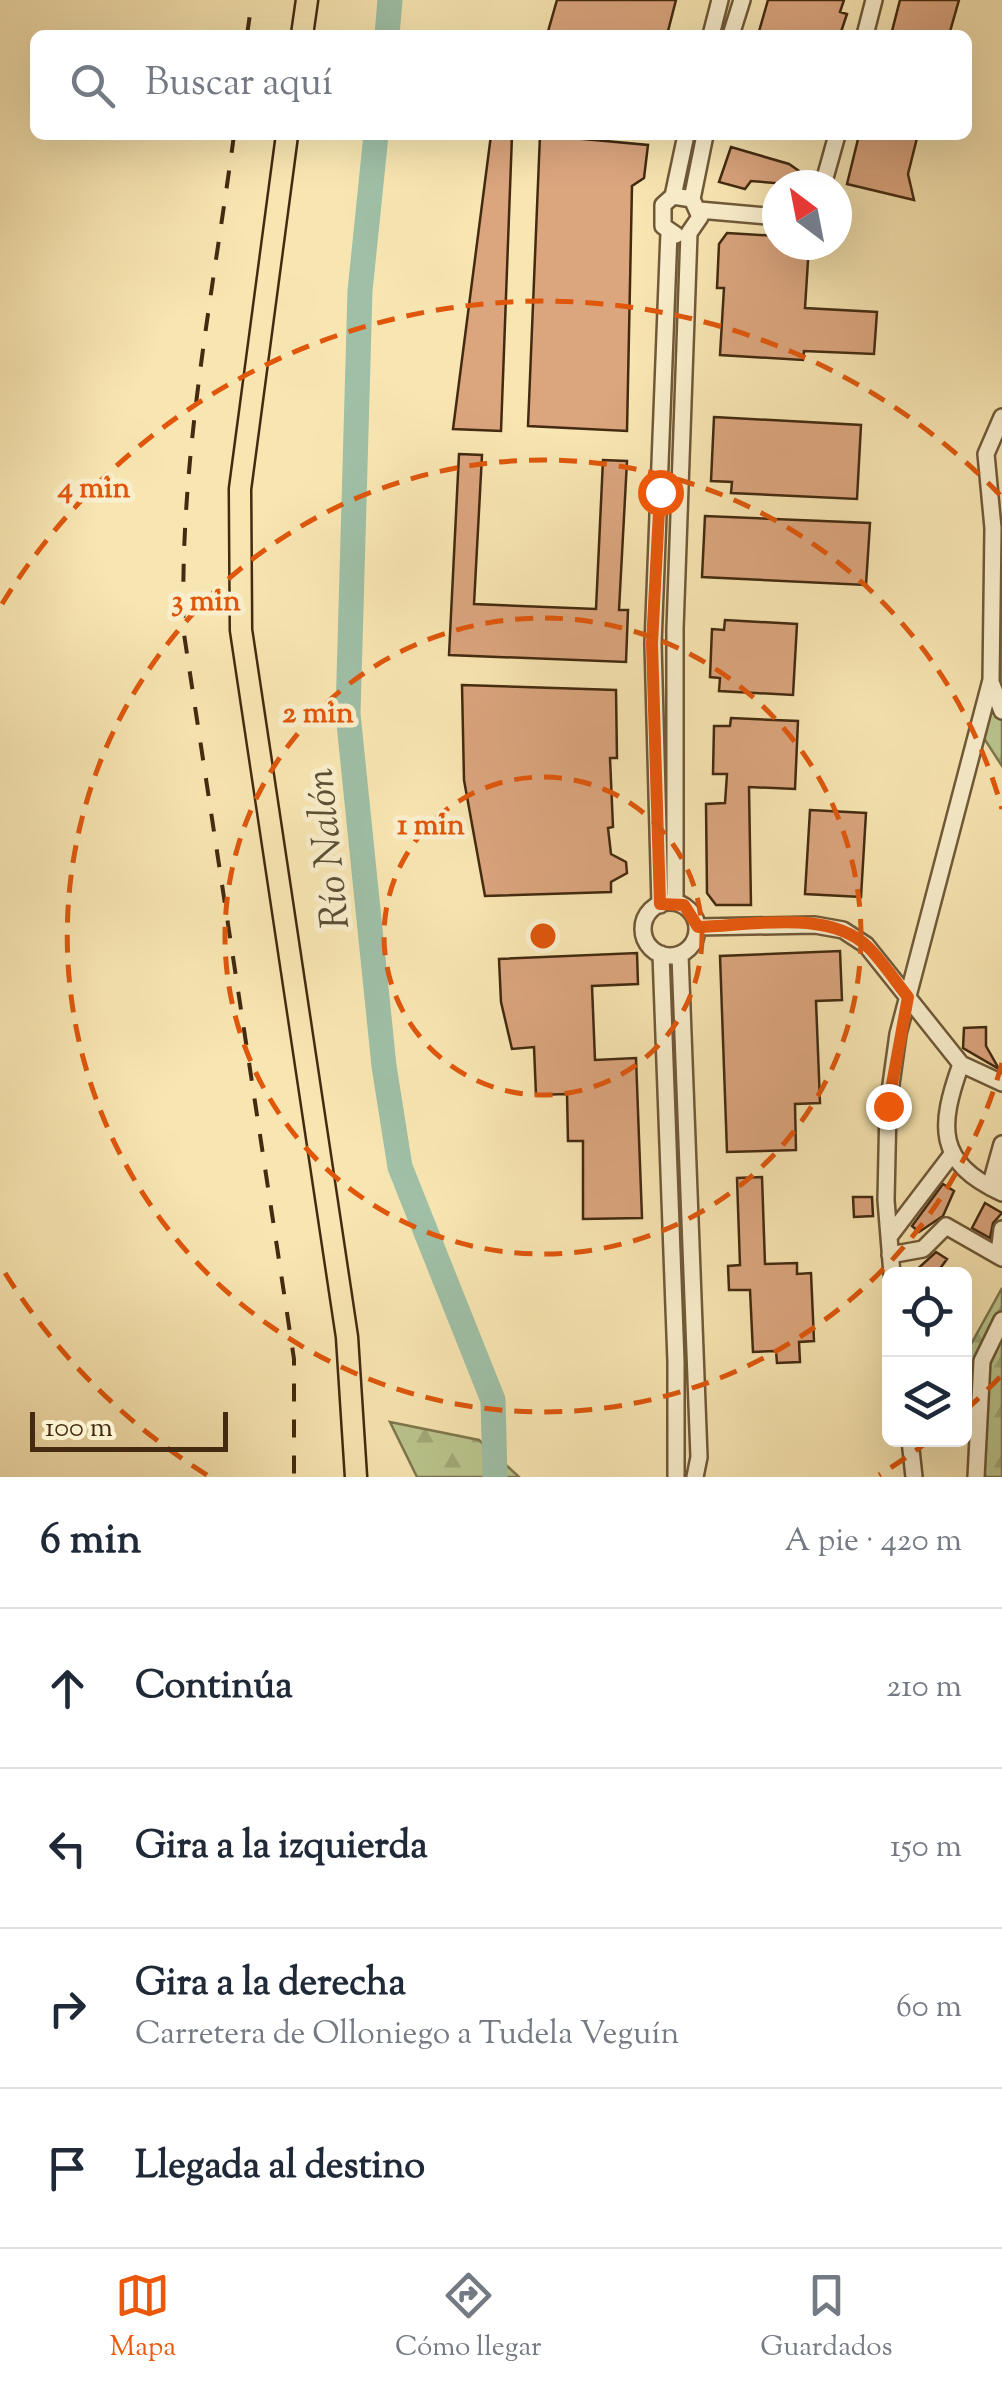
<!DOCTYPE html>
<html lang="es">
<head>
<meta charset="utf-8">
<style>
  :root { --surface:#fff; --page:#f6f6f7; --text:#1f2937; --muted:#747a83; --line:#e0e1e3; --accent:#ea580c }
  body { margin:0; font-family:"Sorts Mill Goudy",serif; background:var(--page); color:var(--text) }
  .controls { position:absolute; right:30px; bottom:30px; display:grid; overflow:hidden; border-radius:15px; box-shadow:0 10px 40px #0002 }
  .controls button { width:90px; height:90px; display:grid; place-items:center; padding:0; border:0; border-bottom:2px solid var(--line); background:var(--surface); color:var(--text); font:50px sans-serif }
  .compass { position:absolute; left:762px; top:170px; width:90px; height:90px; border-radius:50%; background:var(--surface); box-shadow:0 10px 40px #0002; rotate:328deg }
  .scale { position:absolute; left:30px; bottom:25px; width:198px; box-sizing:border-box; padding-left:10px; border:5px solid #432a10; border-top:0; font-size:28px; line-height:35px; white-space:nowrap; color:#432a10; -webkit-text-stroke:8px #faefcd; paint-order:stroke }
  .stop { position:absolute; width:30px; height:30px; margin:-22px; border:8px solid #ea580c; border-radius:50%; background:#fff }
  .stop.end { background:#ea580c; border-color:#fff; box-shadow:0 2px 10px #0008 }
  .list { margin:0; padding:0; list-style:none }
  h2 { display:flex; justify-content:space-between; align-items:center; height:130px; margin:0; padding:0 40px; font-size:42px }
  h2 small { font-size:32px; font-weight:400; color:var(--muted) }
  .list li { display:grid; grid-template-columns:65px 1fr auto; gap:30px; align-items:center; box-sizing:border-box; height:160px; padding:0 40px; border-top:2px solid var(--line) }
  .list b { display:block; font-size:38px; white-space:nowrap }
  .list p { margin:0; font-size:32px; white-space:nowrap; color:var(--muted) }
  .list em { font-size:32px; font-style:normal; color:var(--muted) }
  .icon { flex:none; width:55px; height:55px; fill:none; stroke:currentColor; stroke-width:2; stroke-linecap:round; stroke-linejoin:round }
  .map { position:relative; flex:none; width:1002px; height:1477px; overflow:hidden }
  .search { position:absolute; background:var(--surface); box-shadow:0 10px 40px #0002; left:30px; right:30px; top:30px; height:110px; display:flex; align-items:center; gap:25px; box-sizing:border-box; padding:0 35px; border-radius:15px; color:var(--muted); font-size:38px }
  .sheet { height:770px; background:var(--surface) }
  nav { display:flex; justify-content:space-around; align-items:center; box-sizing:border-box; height:140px; border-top:2px solid var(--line); background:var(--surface); font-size:28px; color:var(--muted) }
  nav a { display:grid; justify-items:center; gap:5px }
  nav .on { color:var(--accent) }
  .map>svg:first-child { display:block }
  .forest { fill:url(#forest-firs); stroke:#7f784f; stroke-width:2.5 }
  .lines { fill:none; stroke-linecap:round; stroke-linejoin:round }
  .river { stroke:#9fc0a7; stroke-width:25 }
  .building { fill:#dba57e; stroke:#432a10; stroke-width:2.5 }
  .minor-casing { stroke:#705938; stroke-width:20 }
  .major-casing { stroke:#432a10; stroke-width:25 }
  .minor { stroke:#faefcd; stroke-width:15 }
  .major { stroke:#f8e6b2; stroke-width:20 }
  .rail { stroke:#432a10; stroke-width:4; stroke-dasharray:18 18; stroke-linecap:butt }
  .route { stroke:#ea580c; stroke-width:12 }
  .ring { fill:none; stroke:#e0570c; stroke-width:5; stroke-dasharray:18 12 }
  .labels { text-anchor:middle; stroke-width:10; stroke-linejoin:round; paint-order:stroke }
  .water-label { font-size:40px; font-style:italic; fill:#5a5036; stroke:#faefcd }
  .centre { fill:#e0570c; stroke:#faefcd; stroke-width:5 }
  .ring-label { font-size:30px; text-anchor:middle; font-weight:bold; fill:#e0570c; stroke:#faefcd; stroke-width:10; stroke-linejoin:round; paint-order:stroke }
</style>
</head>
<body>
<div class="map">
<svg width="1002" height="1477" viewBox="0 0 1002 1477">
  <defs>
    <pattern id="forest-firs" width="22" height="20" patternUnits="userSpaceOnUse" patternTransform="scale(2.5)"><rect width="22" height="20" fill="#bbc68e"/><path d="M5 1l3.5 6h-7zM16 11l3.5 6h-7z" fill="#a2aa79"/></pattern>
  </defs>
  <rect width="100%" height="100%" fill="#f8e6b2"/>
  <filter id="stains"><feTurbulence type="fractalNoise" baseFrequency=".002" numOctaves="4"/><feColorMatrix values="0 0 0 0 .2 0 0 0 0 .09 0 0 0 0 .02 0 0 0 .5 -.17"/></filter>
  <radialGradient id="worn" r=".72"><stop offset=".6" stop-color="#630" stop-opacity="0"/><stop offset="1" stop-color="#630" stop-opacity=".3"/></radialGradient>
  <!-- forest -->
  <path class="forest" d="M1002,604v162l-28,-43 21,-111z
    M1002,1288v189h-16l-21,-60v-62z
    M390,1422l89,18 40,37h-102z"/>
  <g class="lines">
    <!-- river -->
    <path class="river" d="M387,35l3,-35
      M376,135l-16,156 -12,423 36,352 16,101 93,233 2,77"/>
  </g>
  <!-- building -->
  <path class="building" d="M557,0h119l-9,35h-120z
    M768,0h76l-4,12 7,2 -7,21h-82z
    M900,0h59l-10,35h-58z
    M491,135h21l-11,296 -48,-2z
    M540,135l108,10 -4,33 -12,8 -5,245 -99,-5z
    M859,135l58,3 -9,36 6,26 -67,-16z
    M731,147l58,17 10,7v14l-48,-4 -6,8 -26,-7z
    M727,233l50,3v9h32l-4,63 72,4 -3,42 -70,-3 -1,9 -83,-5 4,-67h-7l2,-44z
    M714,417l147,8 -4,74 -126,-6 1,-11 -21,-1z
    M459,454l23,1 -8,149 122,5 7,-149 24,1 -8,149h9l-2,52 -177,-7z
    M705,516l165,7 -4,62 -164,-8z
    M725,620l72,4 -4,71 -74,-4 1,-13 -10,-1 2,-48 12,1z
    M462,685l154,5 1,68h-7l3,69 -5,1 3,26 15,8 1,11 -16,9v10l-126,4 -21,-116z
    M731,718l67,3 -3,68 -46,-2 2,118h-35l-9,-12 -1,-89 19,-1 2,-29h-14l1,-48h16z
    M810,810l56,3 -5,84 -56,-3z
    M840,951l2,49 -26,1 4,102 -25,1 1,46 -69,2 -7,-196z
    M637,953l1,31 -46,2 3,74 41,-2 6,160 -59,1v-78h-15l-1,-47 -31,1 -2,-48 -22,2 -11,-47 -2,-43z
    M986,1027v19l13,23 -36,-21 1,-20z
    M762,1177l3,87 32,-1v11l14,-1 3,68 -15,1 1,20 -23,1 -1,-12 -23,1 -3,-62h-21l-1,-24 12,-1 -3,-87z
    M943,1184l11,7 -11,25 -24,16 -7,-6z
    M853,1197h19l1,19 -19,1z
    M985,1203l17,10 -9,10 -3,15 -18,-10z
    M936,1252l11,7 -11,15h-24z"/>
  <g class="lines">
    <defs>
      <path id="minor" d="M711,35l9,-35
        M731,35l11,-35
        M865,35l9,-35
        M823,185l14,-50
        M673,196l13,-61
        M699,210l78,7
        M676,235l-13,-9v-21l10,-9 19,3
        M991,682l11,29
        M643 929a27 27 0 1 1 54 0a27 27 0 1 1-54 0Z
        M675,902v-273l14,-396 11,-16 -8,-18 13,-64
        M660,905l-7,-261 16,-412
        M698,927l117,-2 28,5 23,15 95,119 41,19
        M661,954l15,408v115
        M680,955l19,502 -4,20
        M961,1064c-22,62 -26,98 41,129
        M1002,1144l-9,32 9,4
        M889,1237l64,-84
        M999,1253l3,-24
        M890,1255l33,-6 23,-23 56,32
        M892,1274l-6,-74 2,-94 10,-72 93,-354 2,-152 -7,-74 16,-37
        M910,1440l4,37
        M976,1477l6,-116 20,-41"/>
      <path id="major" d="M302,35l5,-35
        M287,135l-47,354 1,141 106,707 9,140"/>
    </defs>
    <!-- minor casing -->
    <use href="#minor" class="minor-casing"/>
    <!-- major casing -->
    <use href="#major" class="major-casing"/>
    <!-- minor -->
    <use href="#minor" class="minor"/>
    <!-- major -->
    <use href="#major" class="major"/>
    <!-- rail -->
    <path class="rail" d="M247,35l5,-35
      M234,135c-22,165 -56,332 -50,499l110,725v118"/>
  </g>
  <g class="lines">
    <!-- route -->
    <path class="route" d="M660,492l-8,152 8,260 24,1 14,22c50,-1 131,-19 170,20 15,15 27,34 40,50l-20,109"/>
  </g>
  <!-- distance rings -->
  <g class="ring">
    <circle cx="543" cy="936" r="159"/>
    <circle cx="543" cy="936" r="318"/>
    <path d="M1002 1063A476 476 0 1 1 1002 809"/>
    <path d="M1000 1377A635 635 0 0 1 968 1408M930 1440A635 635 0 0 1 879 1475M207 1475A635 635 0 0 1 2 1268M2 604A635 635 0 0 1 1000 495"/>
  </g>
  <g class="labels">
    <!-- water labels -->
    <g class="water-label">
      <text transform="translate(326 849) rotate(-96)" y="14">Río Nalón</text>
    </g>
  </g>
  <circle cx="543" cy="936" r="15" class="centre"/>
  <g class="ring-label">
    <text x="94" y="497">4 min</text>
    <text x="206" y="610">3 min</text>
    <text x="318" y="722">2 min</text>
    <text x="431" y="834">1 min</text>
  </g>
  <rect width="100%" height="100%" filter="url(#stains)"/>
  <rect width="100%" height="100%" fill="url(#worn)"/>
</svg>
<div class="controls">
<button><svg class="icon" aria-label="locate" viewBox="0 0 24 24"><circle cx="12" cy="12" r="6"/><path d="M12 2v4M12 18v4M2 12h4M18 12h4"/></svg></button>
<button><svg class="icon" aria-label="layers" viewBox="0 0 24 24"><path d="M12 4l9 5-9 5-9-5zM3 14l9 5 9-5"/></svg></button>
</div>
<svg class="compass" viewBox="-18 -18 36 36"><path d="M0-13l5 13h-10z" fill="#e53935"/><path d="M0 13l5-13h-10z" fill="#747a83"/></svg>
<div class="scale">100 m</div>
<div class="stop" style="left:660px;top:492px"></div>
<div class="stop end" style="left:888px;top:1106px"></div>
<div class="search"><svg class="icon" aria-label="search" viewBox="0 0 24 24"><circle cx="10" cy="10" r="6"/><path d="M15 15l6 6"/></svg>Buscar aquí</div>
</div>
<section class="sheet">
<h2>6 min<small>A pie · 420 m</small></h2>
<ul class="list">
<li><svg class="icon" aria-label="ahead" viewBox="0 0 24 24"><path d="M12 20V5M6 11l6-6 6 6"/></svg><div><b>Continúa</b></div><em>210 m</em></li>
<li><svg class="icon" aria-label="left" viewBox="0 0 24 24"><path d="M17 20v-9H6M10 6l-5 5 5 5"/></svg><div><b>Gira a la izquierda</b></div><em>150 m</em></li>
<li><svg class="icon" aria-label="right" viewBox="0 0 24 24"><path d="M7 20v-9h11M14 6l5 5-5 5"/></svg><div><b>Gira a la derecha</b><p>Carretera de Olloniego a Tudela Veguín</p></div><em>60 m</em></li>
<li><svg class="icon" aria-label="arrive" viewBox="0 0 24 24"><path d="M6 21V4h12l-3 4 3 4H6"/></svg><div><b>Llegada al destino</b></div></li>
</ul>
</section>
<nav>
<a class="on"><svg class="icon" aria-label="map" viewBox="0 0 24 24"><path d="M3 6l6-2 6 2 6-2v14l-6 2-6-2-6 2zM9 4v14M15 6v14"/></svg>Mapa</a>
<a><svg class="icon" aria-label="directions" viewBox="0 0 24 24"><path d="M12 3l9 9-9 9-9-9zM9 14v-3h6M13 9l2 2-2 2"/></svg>Cómo llegar</a>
<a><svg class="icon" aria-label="saved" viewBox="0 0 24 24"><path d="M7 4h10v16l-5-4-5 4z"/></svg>Guardados</a>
</nav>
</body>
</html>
